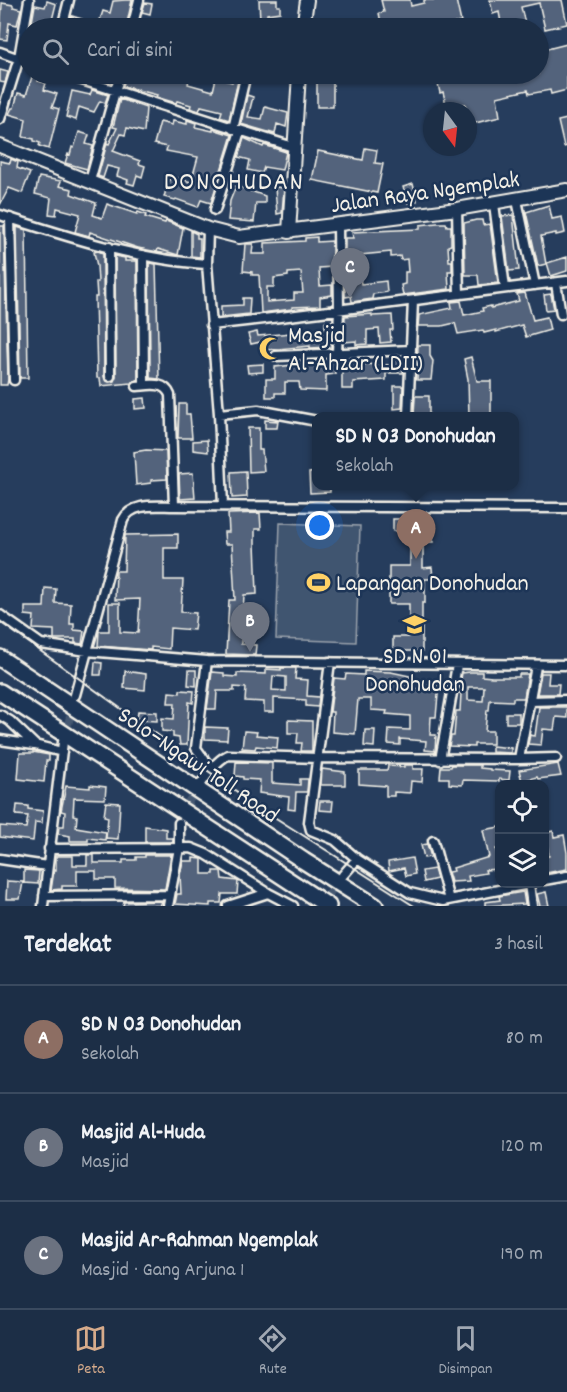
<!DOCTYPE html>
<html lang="id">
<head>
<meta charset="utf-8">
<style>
  :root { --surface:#1c2e46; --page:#25364d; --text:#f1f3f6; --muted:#a0a8b3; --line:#3a4a5f; --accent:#d6ab8b }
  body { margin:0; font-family:Dekko,sans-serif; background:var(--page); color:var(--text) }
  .controls { position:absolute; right:18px; bottom:18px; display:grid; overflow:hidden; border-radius:12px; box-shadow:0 2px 4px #0004 }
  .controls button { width:54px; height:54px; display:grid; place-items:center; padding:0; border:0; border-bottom:2px solid var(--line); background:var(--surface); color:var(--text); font:30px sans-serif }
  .compass { position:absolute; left:423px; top:102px; width:54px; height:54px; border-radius:50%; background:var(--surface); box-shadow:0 2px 4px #0004; rotate:165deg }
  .you { position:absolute; left:320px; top:526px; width:21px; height:21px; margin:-15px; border:4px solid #fff; border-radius:50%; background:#1a73e8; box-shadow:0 0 0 9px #1a73e833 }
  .badge { display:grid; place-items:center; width:39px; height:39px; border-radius:50%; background:var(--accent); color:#fff; font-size:20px; font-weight:700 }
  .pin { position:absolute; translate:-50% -50px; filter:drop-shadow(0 2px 3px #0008) }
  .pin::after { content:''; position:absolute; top:32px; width:21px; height:18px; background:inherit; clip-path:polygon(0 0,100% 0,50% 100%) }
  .popup { position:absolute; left:312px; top:412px; width:207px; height:78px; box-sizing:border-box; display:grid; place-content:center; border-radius:12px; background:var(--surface); filter:drop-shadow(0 2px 4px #0005); font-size:20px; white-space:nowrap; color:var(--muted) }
  .popup b { font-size:22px; color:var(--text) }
  .popup::after { content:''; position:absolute; left:50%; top:100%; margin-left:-12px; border:12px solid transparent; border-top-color:var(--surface) }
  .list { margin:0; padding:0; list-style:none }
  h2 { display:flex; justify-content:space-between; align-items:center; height:78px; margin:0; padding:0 24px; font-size:26px }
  h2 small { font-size:20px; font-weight:400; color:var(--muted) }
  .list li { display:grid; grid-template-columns:39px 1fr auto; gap:18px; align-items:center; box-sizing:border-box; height:108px; padding:0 24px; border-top:2px solid var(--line) }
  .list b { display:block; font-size:22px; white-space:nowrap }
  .list p { margin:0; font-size:20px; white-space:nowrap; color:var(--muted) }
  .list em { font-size:20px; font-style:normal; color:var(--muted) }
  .icon { flex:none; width:33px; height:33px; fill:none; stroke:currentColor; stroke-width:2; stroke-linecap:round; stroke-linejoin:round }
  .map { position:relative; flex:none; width:567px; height:906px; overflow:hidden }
  .search { position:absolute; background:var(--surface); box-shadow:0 2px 4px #0004; left:18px; right:18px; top:18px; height:66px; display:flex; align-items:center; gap:15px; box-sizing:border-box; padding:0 21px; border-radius:33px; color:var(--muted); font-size:22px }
  .sheet { height:402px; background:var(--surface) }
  nav { display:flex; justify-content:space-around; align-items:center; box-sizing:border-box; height:84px; border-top:2px solid var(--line); background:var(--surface); font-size:16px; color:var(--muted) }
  nav a { display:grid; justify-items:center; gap:3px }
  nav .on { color:var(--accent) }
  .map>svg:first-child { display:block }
  .green { fill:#40546f; stroke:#9aa2ac; stroke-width:1.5 }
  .building { fill:#52647b; stroke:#f4f1e8; stroke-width:1.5; fill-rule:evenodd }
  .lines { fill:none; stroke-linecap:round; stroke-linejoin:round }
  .street-tunnel { stroke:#455872; stroke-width:8; stroke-dasharray:8 4; stroke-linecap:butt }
  .street-casing { stroke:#f4f1e8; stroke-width:13 }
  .secondary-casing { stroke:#f4f1e8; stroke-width:16 }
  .highway-casing { stroke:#f4f1e8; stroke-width:20 }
  .street { stroke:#1d3557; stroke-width:8 }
  .secondary { stroke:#1d3557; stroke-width:12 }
  .highway { stroke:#1d3557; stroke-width:15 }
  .rail { stroke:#f4f1e8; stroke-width:2 }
  .labels { text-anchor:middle; stroke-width:5; stroke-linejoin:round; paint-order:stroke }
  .street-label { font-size:24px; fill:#f4f1e8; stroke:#1d3557 }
  .poi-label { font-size:24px; fill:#f4f1e8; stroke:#1d3557; text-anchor:start }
  .quarter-label { font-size:27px; letter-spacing:1.5px; fill:#f4f1e8; stroke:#1d3557 }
</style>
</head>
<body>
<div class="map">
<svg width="567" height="906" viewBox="0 0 567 906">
  <rect width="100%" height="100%" fill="#263d5d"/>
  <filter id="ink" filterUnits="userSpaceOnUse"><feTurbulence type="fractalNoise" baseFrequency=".0167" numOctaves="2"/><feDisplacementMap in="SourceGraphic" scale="12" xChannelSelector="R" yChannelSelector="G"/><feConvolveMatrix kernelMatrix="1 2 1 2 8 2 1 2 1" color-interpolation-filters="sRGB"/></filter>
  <g filter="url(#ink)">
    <!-- green -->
    <path class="green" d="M280,523l80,3 -4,116 -80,-3z"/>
    <!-- building -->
    <path class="building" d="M125,0h7l-6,28h-23l2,-4 -6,-1 4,-12 7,2 3,-12z
      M259,0h18v6h3v6l-13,2v6h-7z
      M381,0h29l1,6 13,-3v-3h32l5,22 -6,1 2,5h-75l-3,-15 5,-1z
      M490,0h72l5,24 -22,5 -6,-26 -18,4 5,21h-24l-3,-16 -6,2z
      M47,1l9,3 -5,20 -19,-2 3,-17 10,2z
      M2,3l11,2v2l8,2 -4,16 -8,-2 -2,17 -7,-1z
      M145,3l7,1 -2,10 -8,-2z
      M72,16l10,3 -3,9 -10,-3z
      M567,44v46l-16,4 -1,-4 -21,4 -1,-4 -31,7 3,20 -29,7 -6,-20 -18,4 -4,-16 -3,1 -3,-14 26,-5h75v-18l6,-1 -1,-5z
      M0,70l8,2 -3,11 -5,-1z
      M33,74h8l-3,7 8,2 -2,7 13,4 -5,13 7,2 -10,40 -10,-3 1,-3 -6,-2v-2l-11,-2 3,-18 -17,-5 3,-6h2l4,-15 8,2z
      M126,74h38l25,5 -1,5 25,7 3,-13 16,4 2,-8h8l-4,7 -9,39 -9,-3 2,-6 -21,-5 -2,5 -9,-3 1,-3 -14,-4 -1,2 -20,-6 1,-2 -34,-9z
      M317,74h16v33h-16z
      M92,90l16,5 -3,8 -5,-2 -6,11 -15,-5 -3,13 -10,-3 6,-26 18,4z
      M247,95l6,2 -5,20 14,2 3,-12 23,6 -2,14 -9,-3 -2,10 -34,-10z
      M120,99l26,9 -2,24 -17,-4 -2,7 -4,-1 -8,17 27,10 -1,3 6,2 -3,11 -5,-2 -3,10 -7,-2 1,-3 -11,-4 2,-7 -12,-3 -4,12 -5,-2 9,-33 2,1 8,-16 -4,-1z
      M567,119v27l-3,1 -6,-26z
      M187,120l9,3 -1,4 18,4v-2l19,6 -21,68 -10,-3 -3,7 -22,-8 -1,1 -11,-3 6,-21 21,6 7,-25 -32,-6 1,-4 -13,-3 6,-22 12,3 1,-4 14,3z
      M79,132l10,3 -3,9 7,2 -6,23 -22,-6 3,-9 2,1 2,-8 2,1z
      M244,138l19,9 1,-2 22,7 -4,18 -18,-3 -2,6 -14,-3 2,-10 -12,-3z
      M365,148l12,2 -2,13 8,1 -6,29 -65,-13 6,-29 45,9z
      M11,159l7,3 -1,6 13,5 -8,20 -13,-5 -9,17v-44l10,2z
      M39,177l22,4 -2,5 13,3 -1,5 25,9 -3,12 9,3 5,-14 30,10 1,-2 8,3 -1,2 20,6 1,-2 17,7 -5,27 -20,-6 -1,3 -19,-4 -48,-16 -1,4 -14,-4 5,-18 -23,-6 -1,7 -7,-1 2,-16 -16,-4z
      M413,184l4,17 -9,2 -5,-16z
      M236,186l29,10v7h-9l-2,19 -26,-2 2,-19z
      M275,187l9,1 -2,25 -5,1z
      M549,205l3,14 10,-2 3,16 -9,2v-2l-15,3 5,28 -8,2 -12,-54z
      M513,215l6,55 -10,1 -7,-55z
      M476,220h6l1,5 7,-1 8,59 -19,2 -1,-10h-13l-1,-52z
      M437,223h9l1,3h4v19l-3,1 1,15h3v10h-4l1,18 -46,6 -2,-10 4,-1v-12h3l-1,-13 -6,1 -1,-4 -9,1v-5l-31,3 1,12 -16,1v-30h8l-1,-6 68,-3v-4z
      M0,226h4l4,153 -1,6h-7z
      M17,227l9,3 2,148h-8z
      M191,231l6,3v4h3v19l-9,-1z
      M317,237v5l15,-1v26l-13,1 1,18 12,-1v10l-12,2v9l-28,1v2l-31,4 -2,-38h-7v-3l-9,-1 2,-27h8l-1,10h13v-11l40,-2v-3zM301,272l2,21h-9v7l-27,2v-15h7v-9l14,-2v-3z
      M98,251l5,2 1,123 1,4 4,2 5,-1 2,-5 -1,-120 10,2v3h12l1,119 -7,3 -30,3 -1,-8h-3l-2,-81h2l-1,-15h2l-1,-16 -3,-14z
      M567,257v14l-16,5 -4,-13z
      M149,263l7,1 3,115 -9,-1z
      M360,278l1,6 25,-3 1,11 -14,2 -1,5 -20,3 -1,-6 -6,1v-17z
      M525,293l8,27 14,-3 3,13 -24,7 -4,-12 -26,7v-2l-12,3 -1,-3 -25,4 -3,-11 -13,3h-24l1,-11 33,-7 -1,-6 10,-1 3,14 19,-4 -1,-3 9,-2v2l28,-7 -2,-7z
      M551,294l3,15 -8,1 -2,-15z
      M243,298h7l-1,16 -28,3v-11l22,-1z
      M372,314v2l20,-1 1,15h-3l1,12 -11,1 -1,-14 -12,1v14l-11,1v-4l-12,1 1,-26z
      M332,321l-1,26 -21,1v-2l-44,4 -1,-9 -14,3 -3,-10 9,-2 1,4 67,-6v-8z
      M418,345h12v11l3,5 -2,19h-14z
      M391,357h13l-1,16h-17v7l-33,2v7h-11v-20h13v-5l36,1z
      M471,357l6,24h14v36h-22l-1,-38 -4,-20z
      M335,360v14l-9,1v16l-26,-1 -1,-8h-14v11h-10v4h-9v-18h9v-12l27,-3v-3z
      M263,364v8l-15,1 -1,-8z
      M394,386h9l-1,22 -8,1z
      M415,396h14v21l-15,-2z
      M145,398l1,10 -11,1v-10z
      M179,404h7v10h4l2,24h-14z
      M265,420l13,1 -1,7h-12z
      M248,428h11v22h3l2,21 -15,1z
      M207,440l1,12 -15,-2v-9z
      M146,450l20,1 1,28 -16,1v3l-15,2 -2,-33z
      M246,471l1,26 -15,1 -1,-26z
      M317,472v14h13v6l-20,1 -1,-20z
      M193,473l2,25 -15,1 -1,-25z
      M260,513l1,16h-6v14l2,51 -13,1 -3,49 15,1 -1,10 -29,-1 3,-54h6l-3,-56h-7l-1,-12h5l-1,-18z
      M393,519h30v9h10v14h-10v26l9,-1 1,12h-8v24h-3v48h-29v-14h16v-33h-20v-38h21v-36l-17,1z
      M178,534v14h-14v32h19l-2,32 15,1 -2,17 -24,-2 -1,21 -18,-2v3l-53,-4 1,-15h10v-28h11v29l18,1 2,-34 -25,1 1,-29h8l1,-36z
      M45,588l11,1 -1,14 16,1 -1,20h4v6l10,1 -2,13 -7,-1v-4h-21v-9l-21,-1 1,-13 -9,-1v-8h19z
      M95,662l7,1 -1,12h-7z
      M281,668h15l-1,11 13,1 -1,16 12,1 -1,10 -12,-1v-6l-32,-2v14h-10v-10l-19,-1 1,-13 -12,-1v4h-17l-1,18h-9l5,-37 12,1v3l13,1v-4l29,1v-5l15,1zM273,676l13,1v14l-14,-1z
      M189,670h7v16l-8,-1z
      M125,671l21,3 -1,16 -21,-2z
      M364,671l27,1 19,4v12l12,1 1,-5h16l-3,33h-5l-1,18h6l-1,16 -10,-1 1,-9 -26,-2v6l-12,-1 1,-15 21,1v-14l-24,-2 1,-3 -16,-1v-11h-13l-3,35 -23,-2 1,-20h-3l4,-34 11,1 1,-5 18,1z
      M470,672h12v4l10,1h27v-3h9l-4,24h-11v3l-23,-1 -1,10h-2l-2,21h8v13h-19v3l-25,-1 2,-10h3l2,-25h4l1,-18h-2v-2l3,-18zM468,687h16l-1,14 -15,-1z
      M541,673h8l-1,11h11l-1,10h-21z
      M180,690l14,1 -1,12 -4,-1 -2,43h-7l-1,-7 -6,-1v-5l-11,-1v-13l12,1 1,-16h-7l1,-11 11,1z
      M539,707h28v11l-11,-1 -2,13 -11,-1 -2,16 -13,-1 2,-9 5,1z
      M138,711l19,1v9l-20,-1z
      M506,713h13v10h-13z
      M288,720l24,1v30h-11l1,-8h-5l1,-10h-10z
      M205,727l23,1 -1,12 -22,-1z
      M365,730h10l-1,17 -10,-1z
      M244,731l13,1 -1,3 22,2 -1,11 -21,-2 -1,3 -13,-1z
      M492,746l19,2v5l-19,-1z
      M33,752l16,3v6h-3l-2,21 -26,-3 2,-26h13z
      M236,762l36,1v20l28,2v-6h8l-1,13h-11l-1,18 -7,-1 1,-12 -30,-4 1,-13 -17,-1v-2l-8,-1z
      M558,764l3,12 -23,3 -1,-2 -15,4 -3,-11z
      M404,765h9v4h10l-1,13 -11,-1 -1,12 -16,-1v4h-8v-10l-27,-2v-14h28l1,-4 16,1z
      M452,765h28v3l10,1v1l20,1 -1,9 -10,-1v2l-36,-1 -1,5 -13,-1v-6h-9l1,-11h10z
      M322,769l23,3v13h-24z
      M90,785l16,2 -1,12 -31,-1 -1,17 4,1 -1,11 30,5 -1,8 -17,-2v3h-18v-5l-12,-2 1,-8h5l1,-14 -4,-1 5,-25 24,2z
      M320,801h13l-1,10 -13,-1z
      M106,802l14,1 -2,36 -12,-1 2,-21 -4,-1z
      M17,805l11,1v3l15,2 -1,12 -7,-1 -2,19 -33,-4v-11l26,2 2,-12 -12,-1z
      M145,826l21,3v9h7v4h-28z
      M500,827v22h-4l3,20 -14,1 1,3 -18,3 1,5 -18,1 -3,-10 6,-1 -1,-3 36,-11 -6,-27z
      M553,831l1,6 10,-2 3,18v16l-21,4 -2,-16 5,-1 -4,-23z
      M427,844l4,13 -7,1 -3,-13z
      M87,855h7v8h29v-3h13v-3h9v-2h26l-6,34 -50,-1v-9h-19v-8h-19v15h-15v3l-11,1 3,-19h2v-15h17v9h14z
      M193,858l9,1v15h12v-3h7l1,8 16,2 -1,13h-15l-1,9h-11v3l-35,-2 2,-10h4l-1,-19 3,-14h10z
      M412,858l3,16 -9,2 -2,-8 -15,3 -1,-9z
      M434,869l3,10 -13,3 -2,-11z
      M24,870l15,1 -1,13 -14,-1z
      M7,881l16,1 -3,17h-14z
      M523,892l2,12 -40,2v-4l15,-2 -1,-4z
      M546,892l3,14h-9l-3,-12z
      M162,901l-2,5h-37l1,-4z"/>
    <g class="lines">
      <!-- street-tunnel -->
      <path class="street-tunnel" d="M65,736l8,-31
        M180,814l18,-26
        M322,904l17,-24"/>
      <defs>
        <path id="street" d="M62,28l7,-28
          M132,28l7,-28
          M0,52l28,10
          M63,74l230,73
          M0,119l19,-61 10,-58
          M233,129l11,-47
          M90,181l30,-107
          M517,200l18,85
          M494,204l11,84
          M457,209l2,85
          M215,210l25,-79
          M0,215c66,21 137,45 207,49
          M10,218l4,162
          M208,229l-1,35 12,150 4,92
          M109,247l1,129
          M143,255l1,129
          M556,283l5,31
          M211,325c119,-13 237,-30 356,-44
          M337,352l2,-41 -1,-86
          M276,356l135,-6
          M137,386c13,-1 27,-5 33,9l4,111
          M219,414l39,-4 59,11
          M408,416l5,-115
          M0,615l41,29 46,7 120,10 360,4
          M207,661l-11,87 15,21
          M330,662l-21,160 2,8 24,10 22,19
          M75,695l48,-175c9,-18 33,-14 51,-14l393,2
          M530,701l37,-1
          M0,715l10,6 25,24 27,7
          M0,740l34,5
          M519,759l37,-1
          M440,760l17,-95
          M201,784c8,-12 15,-23 27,-29l90,3 201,1 17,-93
          M433,841l16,59
          M49,849l142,-1 15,6 62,39
          M0,859l47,7
          M343,875l14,-16 53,34 33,8 86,-17
          M544,880l23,-4
          M529,884l3,22
          M44,896l125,-1
          M43,906l20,-164
          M168,906l11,-58v-25
          M228,906l40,-13 25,13"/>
        <path id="secondary" d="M303,28l4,-28
          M0,146l208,83 31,8 218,-28 110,-19
          M289,232l10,-158"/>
        <path id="highway" d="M0,658l304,203 71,45
          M0,692l328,214"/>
      </defs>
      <!-- street casing -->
      <use href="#street" class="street-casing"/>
      <!-- secondary casing -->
      <use href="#secondary" class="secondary-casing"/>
      <!-- highway casing -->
      <use href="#highway" class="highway-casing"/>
      <!-- street -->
      <use href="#street" class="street"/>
      <!-- secondary -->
      <use href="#secondary" class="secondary"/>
      <!-- highway -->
      <use href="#highway" class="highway"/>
      <!-- rail -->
      <path class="rail" d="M0,622l257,184 157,100"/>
    </g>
  </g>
  <!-- icons -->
  <defs>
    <symbol id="mosque-bare" viewBox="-9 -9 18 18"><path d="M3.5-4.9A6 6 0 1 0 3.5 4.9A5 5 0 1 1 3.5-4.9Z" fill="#ffd166" stroke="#1d3557" stroke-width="2.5" paint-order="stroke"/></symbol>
    <symbol id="stadium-bare" viewBox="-9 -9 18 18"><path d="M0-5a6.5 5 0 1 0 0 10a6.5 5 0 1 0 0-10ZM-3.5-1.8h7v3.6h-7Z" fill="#ffd166" stroke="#1d3557" stroke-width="2.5" paint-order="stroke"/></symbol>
    <symbol id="school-bare" viewBox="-9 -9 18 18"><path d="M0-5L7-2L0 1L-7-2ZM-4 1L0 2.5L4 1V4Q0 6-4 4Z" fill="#ffd166" stroke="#1d3557" stroke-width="2.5" paint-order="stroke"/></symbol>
  </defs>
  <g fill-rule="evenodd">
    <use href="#mosque-bare" x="254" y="332" width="33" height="33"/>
    <use href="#stadium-bare" x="302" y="566" width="33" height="33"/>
    <use href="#school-bare" x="398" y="608" width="33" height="33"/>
  </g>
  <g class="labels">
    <!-- street labels -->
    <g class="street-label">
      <text transform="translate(425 191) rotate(-8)" y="8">Jalan Raya Ngemplak</text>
      <text transform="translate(199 764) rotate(34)" y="8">Solo–Ngawi Toll Road</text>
    </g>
    <!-- poi labels -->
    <g class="poi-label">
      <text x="288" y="342">Masjid<tspan x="288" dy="28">Al-Ahzar (LDII)</tspan></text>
      <text x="336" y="590">Lapangan Donohudan</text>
      <text x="415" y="663" text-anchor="middle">SD N 01<tspan x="415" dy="28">Donohudan</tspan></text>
    </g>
    <!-- quarter labels -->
    <g class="quarter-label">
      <text x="234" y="189">DONOHUDAN</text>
    </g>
  </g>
</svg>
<div class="controls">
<button><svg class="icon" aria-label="locate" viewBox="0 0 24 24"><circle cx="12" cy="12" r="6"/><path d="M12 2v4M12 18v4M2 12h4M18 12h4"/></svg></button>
<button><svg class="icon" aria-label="layers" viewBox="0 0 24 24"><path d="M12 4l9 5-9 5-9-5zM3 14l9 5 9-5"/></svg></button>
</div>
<svg class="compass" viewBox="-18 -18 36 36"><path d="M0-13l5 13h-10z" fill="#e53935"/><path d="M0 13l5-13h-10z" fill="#a0a8b3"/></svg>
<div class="you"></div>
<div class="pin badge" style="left:416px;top:559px;background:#8d6e63">A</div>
<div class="popup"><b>SD N 03 Donohudan</b>Sekolah</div>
<div class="pin badge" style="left:250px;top:652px;background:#6b7280">B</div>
<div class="pin badge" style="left:350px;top:298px;background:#6b7280">C</div>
<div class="search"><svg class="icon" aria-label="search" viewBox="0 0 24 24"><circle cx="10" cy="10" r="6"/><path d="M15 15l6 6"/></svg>Cari di sini</div>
</div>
<section class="sheet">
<h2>Terdekat<small>3 hasil</small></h2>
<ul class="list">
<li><span class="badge" style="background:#8d6e63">A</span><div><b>SD N 03 Donohudan</b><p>Sekolah</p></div><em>80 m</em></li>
<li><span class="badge" style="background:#6b7280">B</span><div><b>Masjid Al-Huda</b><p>Masjid</p></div><em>120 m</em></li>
<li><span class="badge" style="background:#6b7280">C</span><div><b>Masjid Ar-Rahman Ngemplak</b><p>Masjid · Gang Arjuna 1</p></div><em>190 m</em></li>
</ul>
</section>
<nav>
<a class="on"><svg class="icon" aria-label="map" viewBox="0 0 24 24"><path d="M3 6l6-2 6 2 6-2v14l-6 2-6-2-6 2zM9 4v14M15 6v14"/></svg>Peta</a>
<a><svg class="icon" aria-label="directions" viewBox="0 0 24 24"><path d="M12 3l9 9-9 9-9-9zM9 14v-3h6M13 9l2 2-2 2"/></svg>Rute</a>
<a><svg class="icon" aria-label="saved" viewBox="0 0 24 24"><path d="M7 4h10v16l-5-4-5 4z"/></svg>Disimpan</a>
</nav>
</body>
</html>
